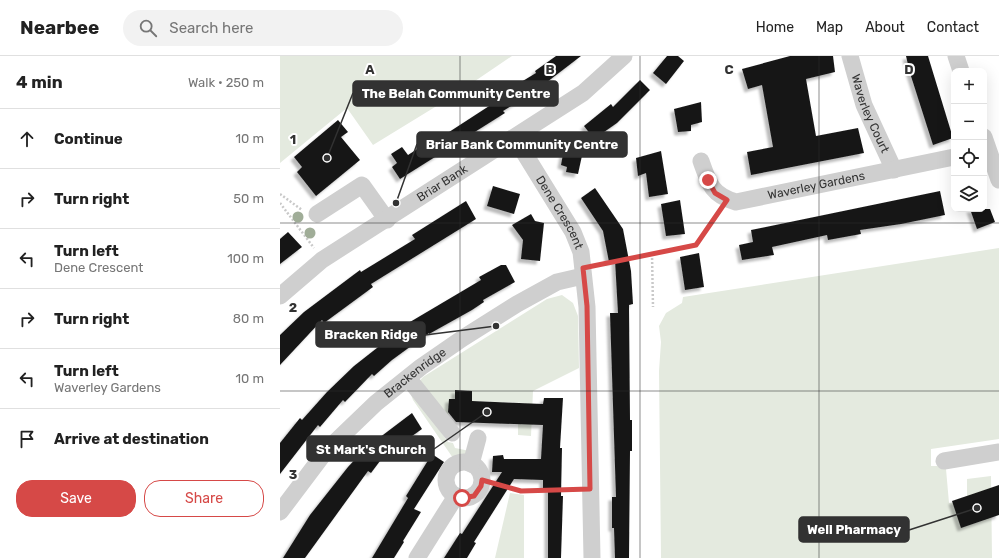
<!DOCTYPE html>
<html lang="en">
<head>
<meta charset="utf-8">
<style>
  :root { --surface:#fff; --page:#f2f2f2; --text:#222; --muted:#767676; --line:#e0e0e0; --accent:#d64947 }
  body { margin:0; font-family:Rubik,sans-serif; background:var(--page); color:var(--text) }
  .controls { position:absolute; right:12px; top:12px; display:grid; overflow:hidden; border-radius:8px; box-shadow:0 4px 16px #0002 }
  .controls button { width:36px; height:36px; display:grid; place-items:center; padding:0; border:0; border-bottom:1px solid var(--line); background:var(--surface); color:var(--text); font:20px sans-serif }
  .stop { position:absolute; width:12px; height:12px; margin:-9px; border:3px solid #d64947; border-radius:50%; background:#fff }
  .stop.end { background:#d64947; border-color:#fff; box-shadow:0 1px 4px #0008 }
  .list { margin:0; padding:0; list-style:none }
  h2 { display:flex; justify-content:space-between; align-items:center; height:52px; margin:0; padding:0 16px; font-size:17px }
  h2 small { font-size:13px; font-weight:400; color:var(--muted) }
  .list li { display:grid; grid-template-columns:26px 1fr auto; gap:12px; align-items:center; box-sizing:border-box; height:60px; padding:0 16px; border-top:1px solid var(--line) }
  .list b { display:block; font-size:15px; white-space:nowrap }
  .list p { margin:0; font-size:13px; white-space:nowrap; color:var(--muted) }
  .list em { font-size:13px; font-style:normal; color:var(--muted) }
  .actions { display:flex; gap:8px; padding:12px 16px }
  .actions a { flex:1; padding:9px 0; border:1px solid var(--accent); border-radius:16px; text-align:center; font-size:14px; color:var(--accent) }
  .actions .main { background:var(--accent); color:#fff }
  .icon { flex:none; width:22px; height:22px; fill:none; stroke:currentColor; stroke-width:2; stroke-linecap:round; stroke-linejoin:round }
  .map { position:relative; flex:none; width:719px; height:502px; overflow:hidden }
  header { display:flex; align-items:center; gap:24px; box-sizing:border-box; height:56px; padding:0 20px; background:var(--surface); border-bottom:1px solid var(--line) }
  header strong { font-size:19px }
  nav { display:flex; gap:22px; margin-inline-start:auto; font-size:14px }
  .search { width:280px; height:36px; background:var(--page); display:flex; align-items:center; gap:10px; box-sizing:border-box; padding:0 14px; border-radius:22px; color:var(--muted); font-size:15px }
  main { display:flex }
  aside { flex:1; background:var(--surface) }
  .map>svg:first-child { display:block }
  .green { fill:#e4eadf }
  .building { fill:#191919; filter:url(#shadow) }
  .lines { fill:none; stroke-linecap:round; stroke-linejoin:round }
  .path { stroke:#c9c9c9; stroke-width:2.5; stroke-dasharray:2 2; stroke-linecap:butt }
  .minor { stroke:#cfcfcf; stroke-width:17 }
  .tree { fill:#a0ad98 }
  .route { stroke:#d64947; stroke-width:5 }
  .grid { fill:none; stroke:#323232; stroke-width:1; stroke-opacity:0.55 }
  .labels { text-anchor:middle; stroke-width:4; stroke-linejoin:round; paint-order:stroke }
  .street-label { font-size:12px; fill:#323232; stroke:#fff }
  .grid-label { font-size:13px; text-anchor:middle; font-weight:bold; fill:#323232; stroke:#fff; stroke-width:4; stroke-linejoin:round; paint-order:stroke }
  .leader { fill:none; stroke:#323232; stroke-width:1.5 }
  .callout-dot { fill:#323232; stroke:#fff; stroke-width:1.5 }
  .callout { fill:#323232; stroke:#323232; stroke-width:1.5 }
  .callout-label { font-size:13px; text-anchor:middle; font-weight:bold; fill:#fff }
</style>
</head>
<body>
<header>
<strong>Nearbee</strong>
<div class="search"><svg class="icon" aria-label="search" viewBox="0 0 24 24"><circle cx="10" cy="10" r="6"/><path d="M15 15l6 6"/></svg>Search here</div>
<nav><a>Home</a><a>Map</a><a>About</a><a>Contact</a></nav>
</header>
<main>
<aside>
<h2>4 min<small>Walk · 250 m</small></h2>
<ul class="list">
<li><svg class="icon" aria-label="ahead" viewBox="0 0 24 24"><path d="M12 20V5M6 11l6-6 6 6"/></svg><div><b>Continue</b></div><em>10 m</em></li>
<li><svg class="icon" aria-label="right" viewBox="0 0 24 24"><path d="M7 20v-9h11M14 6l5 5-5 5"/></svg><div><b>Turn right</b></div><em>50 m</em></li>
<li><svg class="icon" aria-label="left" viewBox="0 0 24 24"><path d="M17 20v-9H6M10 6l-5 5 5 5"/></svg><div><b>Turn left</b><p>Dene Crescent</p></div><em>100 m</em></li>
<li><svg class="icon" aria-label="right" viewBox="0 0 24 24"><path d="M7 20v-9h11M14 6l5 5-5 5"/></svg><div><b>Turn right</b></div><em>80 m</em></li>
<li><svg class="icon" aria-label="left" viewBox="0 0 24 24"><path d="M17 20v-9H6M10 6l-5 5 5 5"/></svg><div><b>Turn left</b><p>Waverley Gardens</p></div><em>10 m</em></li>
<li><svg class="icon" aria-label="arrive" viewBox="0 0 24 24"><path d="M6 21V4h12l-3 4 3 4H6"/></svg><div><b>Arrive at destination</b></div></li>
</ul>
<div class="actions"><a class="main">Save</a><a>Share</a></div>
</aside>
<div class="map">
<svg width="719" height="502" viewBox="0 0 719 502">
  <defs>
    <filter id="shadow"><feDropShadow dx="-3.5" dy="3.5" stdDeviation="1" flood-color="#0004"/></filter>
  </defs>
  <rect width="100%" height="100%" fill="#fff"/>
  <!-- green -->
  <path class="green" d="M0,0h232l-59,40 -80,49 -26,-37 -67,55z
    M719,192v191l-68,10v17h12l3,3 3,34 18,-2v-22l24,-3 1,82h-331l-2,-187 2,-29 -2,-16 7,-13 16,-10 1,-6z
    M282,239l11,8 5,13 1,52 -46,23 -2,45 -13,-1v-11h6l1,-21 -53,-2v-10l-17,-1v9h-6l-1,23 -15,-1 15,21 5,1 2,5 15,3 -5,7h-12l-40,-58 -3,-8 13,-15 124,-78z
    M230,437l14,2v63h-29z"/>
  <!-- building -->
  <path class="building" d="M276,0h25l-47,36 -31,19 2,2 -105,66 -8,-12 5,-4 -6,-9 11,-7 6,8 17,-11 1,3 77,-50 -2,-3 35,-21 -1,-2z
    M387,0h11l6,5 -18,23 -13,-11z
    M510,0h43l2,16 -29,7 10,57 42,-8 6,25 -113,22 -4,-23 26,-5 -11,-62 -14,4 -6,-20z
    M626,0h22l25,82 -20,7 -23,-72z
    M360,24l10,10 -33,33 -23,16 -10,-13 27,-22 2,3z
    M421,46l1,20 -11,3v6l-13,1 -4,-23z
    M58,64l10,12 -7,5 19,23 -44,36 -19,-24 5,-5 -8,-10z
    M286,82l19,4 -7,32 -12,-2 1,-5 -6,-2z
    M381,95l7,43 -19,3 -3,-24 -8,3 -2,-18z
    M213,130l27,8 -6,20 -27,-8z
    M315,132l28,41 8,42 2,33 -4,1 1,115h2v31h-2l-1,107h-14l-1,-30h-2v-31h4l-6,-184h8l-3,-53 -6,2 -6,-31 -22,-33z
    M660,135l5,24 -44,9 -41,6 1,4 -33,6 -1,-5 -55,12 2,8 -32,5 -3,-15 14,-3 -2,-12z
    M400,144l5,34 -19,2 -5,-32z
    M186,145l10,18 -105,65 2,3 -49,36 -2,-3 -42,45v-30l24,-23 56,-42 1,2 54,-33 -3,-4z
    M690,153h20l5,13 -18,7z
    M251,158l4,7 9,2 -4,38 -19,-2 2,-19 -11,-15z
    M8,176l14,15 -22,17v-25z
    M419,197l5,34 -19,3 -5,-33z
    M221,209h5l9,17 -32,18 1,2 -12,8 -43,24v-1l-37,27 -18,16 -2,-2 -27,28 -2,-2 -23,27 -2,-2 -38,49v-31l20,-25 2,2 25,-28 27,-26 56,-44 71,-42 -2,-3z
    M175,334l17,1v10l71,3 1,-6h19l-3,50h2l-1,48h2l-2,62h-13v-70h-5v-8l-29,-1 -40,63 2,1 -9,15h-23l16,-25 2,1 40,-62h-10l1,-16 10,-1 1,4h37l2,-34 -87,-3 -8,-10 1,-13h6z
    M132,357l10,16 -24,17 -3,-5 -24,32 -3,-2 -63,87h-22l27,-43 38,-48 26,-28 1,2z
    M152,398l12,8 -30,47 7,3 -18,29 1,1 -10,16h-22l36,-60 -2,-2z
    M719,429v30l-38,13 -9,-27z"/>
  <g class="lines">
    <!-- path -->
    <path class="path" d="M0,138l22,16
      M0,147l34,45
      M372,198l1,53
      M317,209l99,-20 23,-33
      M202,424l39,11 55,-2"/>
    <!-- minor -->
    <g class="minor">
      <path id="s1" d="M570,0l14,49 30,65"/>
      <path d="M676,0l5,15"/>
      <path d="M704,81l15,43"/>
      <path id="s2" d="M235,82l58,94 8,20 6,55 5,251"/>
      <path id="s3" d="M421,105c8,23 11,34 35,41l218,-45"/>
      <path d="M37,158l45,-29 25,35"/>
      <path id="s4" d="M0,240l42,-36 261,-167 41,-37"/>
      <path d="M128,322l44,55"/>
      <path d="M664,405l55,-9"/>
      <circle cx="184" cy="424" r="18"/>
      <path d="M191,408l7,-26"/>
      <path id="s5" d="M0,456l46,-61 50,-48 45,-36 42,-29 54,-34 40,-22 26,-6"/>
      <path d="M137,502l39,-62"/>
    </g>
  </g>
  <!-- trees -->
  <g class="tree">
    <circle cx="18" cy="161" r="5.5"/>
    <circle cx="30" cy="177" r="5.5"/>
  </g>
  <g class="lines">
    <!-- route -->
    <path class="route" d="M182,442l12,-2 7,-10 1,-6 39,11 69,-2 -3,-183 -4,-38 113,-23 31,-45 -12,-7 -7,-13"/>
  </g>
  <!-- grid -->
  <path class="grid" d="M180,0v502M360,0v502M539,0v502M0,167h719M0,335h719"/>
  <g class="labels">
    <!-- street labels -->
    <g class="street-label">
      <text dy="4" stroke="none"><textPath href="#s1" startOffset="61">Waverley Court</textPath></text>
      <text dy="4" stroke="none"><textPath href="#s4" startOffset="198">Briar Bank</textPath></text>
      <text dy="4" stroke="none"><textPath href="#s3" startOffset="139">Waverley Gardens</textPath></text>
      <text dy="4" stroke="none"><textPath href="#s2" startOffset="87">Dene Crescent</textPath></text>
      <text dy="4" stroke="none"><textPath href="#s5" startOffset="195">Brackenridge</textPath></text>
    </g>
  </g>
  <g class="grid-label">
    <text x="90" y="18">A</text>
    <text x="270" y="18">B</text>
    <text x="449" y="18">C</text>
    <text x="629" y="18">D</text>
    <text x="13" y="88">1</text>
    <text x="13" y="256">2</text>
    <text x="13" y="423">3</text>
  </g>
  <!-- callouts -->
  <path class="leader" d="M47 102L73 37M116 147L137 88M216 270L145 279M207 356L154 393M697 452L629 474"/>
  <g class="callout-dot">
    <circle cx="47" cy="102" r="4"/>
    <circle cx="116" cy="147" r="4"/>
    <circle cx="216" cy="270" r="4"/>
    <circle cx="207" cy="356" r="4"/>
    <circle cx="697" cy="452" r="4"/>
  </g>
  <g class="callout">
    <rect x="73" y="25" width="205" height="25" rx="4"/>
    <rect x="137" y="76" width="210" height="25" rx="4"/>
    <rect x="36" y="266" width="109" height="25" rx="4"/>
    <rect x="27" y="380" width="127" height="25" rx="4"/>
    <rect x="519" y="461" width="110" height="25" rx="4"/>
  </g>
  <g class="callout-label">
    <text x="176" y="42">The Belah Community Centre</text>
    <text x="242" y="93">Briar Bank Community Centre</text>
    <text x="91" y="283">Bracken Ridge</text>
    <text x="91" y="398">St Mark's Church</text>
    <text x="574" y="478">Well Pharmacy</text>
  </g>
</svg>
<div class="controls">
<button>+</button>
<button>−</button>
<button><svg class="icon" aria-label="locate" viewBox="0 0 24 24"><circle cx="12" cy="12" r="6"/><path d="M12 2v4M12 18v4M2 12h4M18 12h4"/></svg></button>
<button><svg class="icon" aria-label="layers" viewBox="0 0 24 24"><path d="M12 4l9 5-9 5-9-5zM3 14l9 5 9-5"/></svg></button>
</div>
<div class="stop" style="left:182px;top:442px"></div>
<div class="stop end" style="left:428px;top:124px"></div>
</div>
</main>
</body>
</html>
